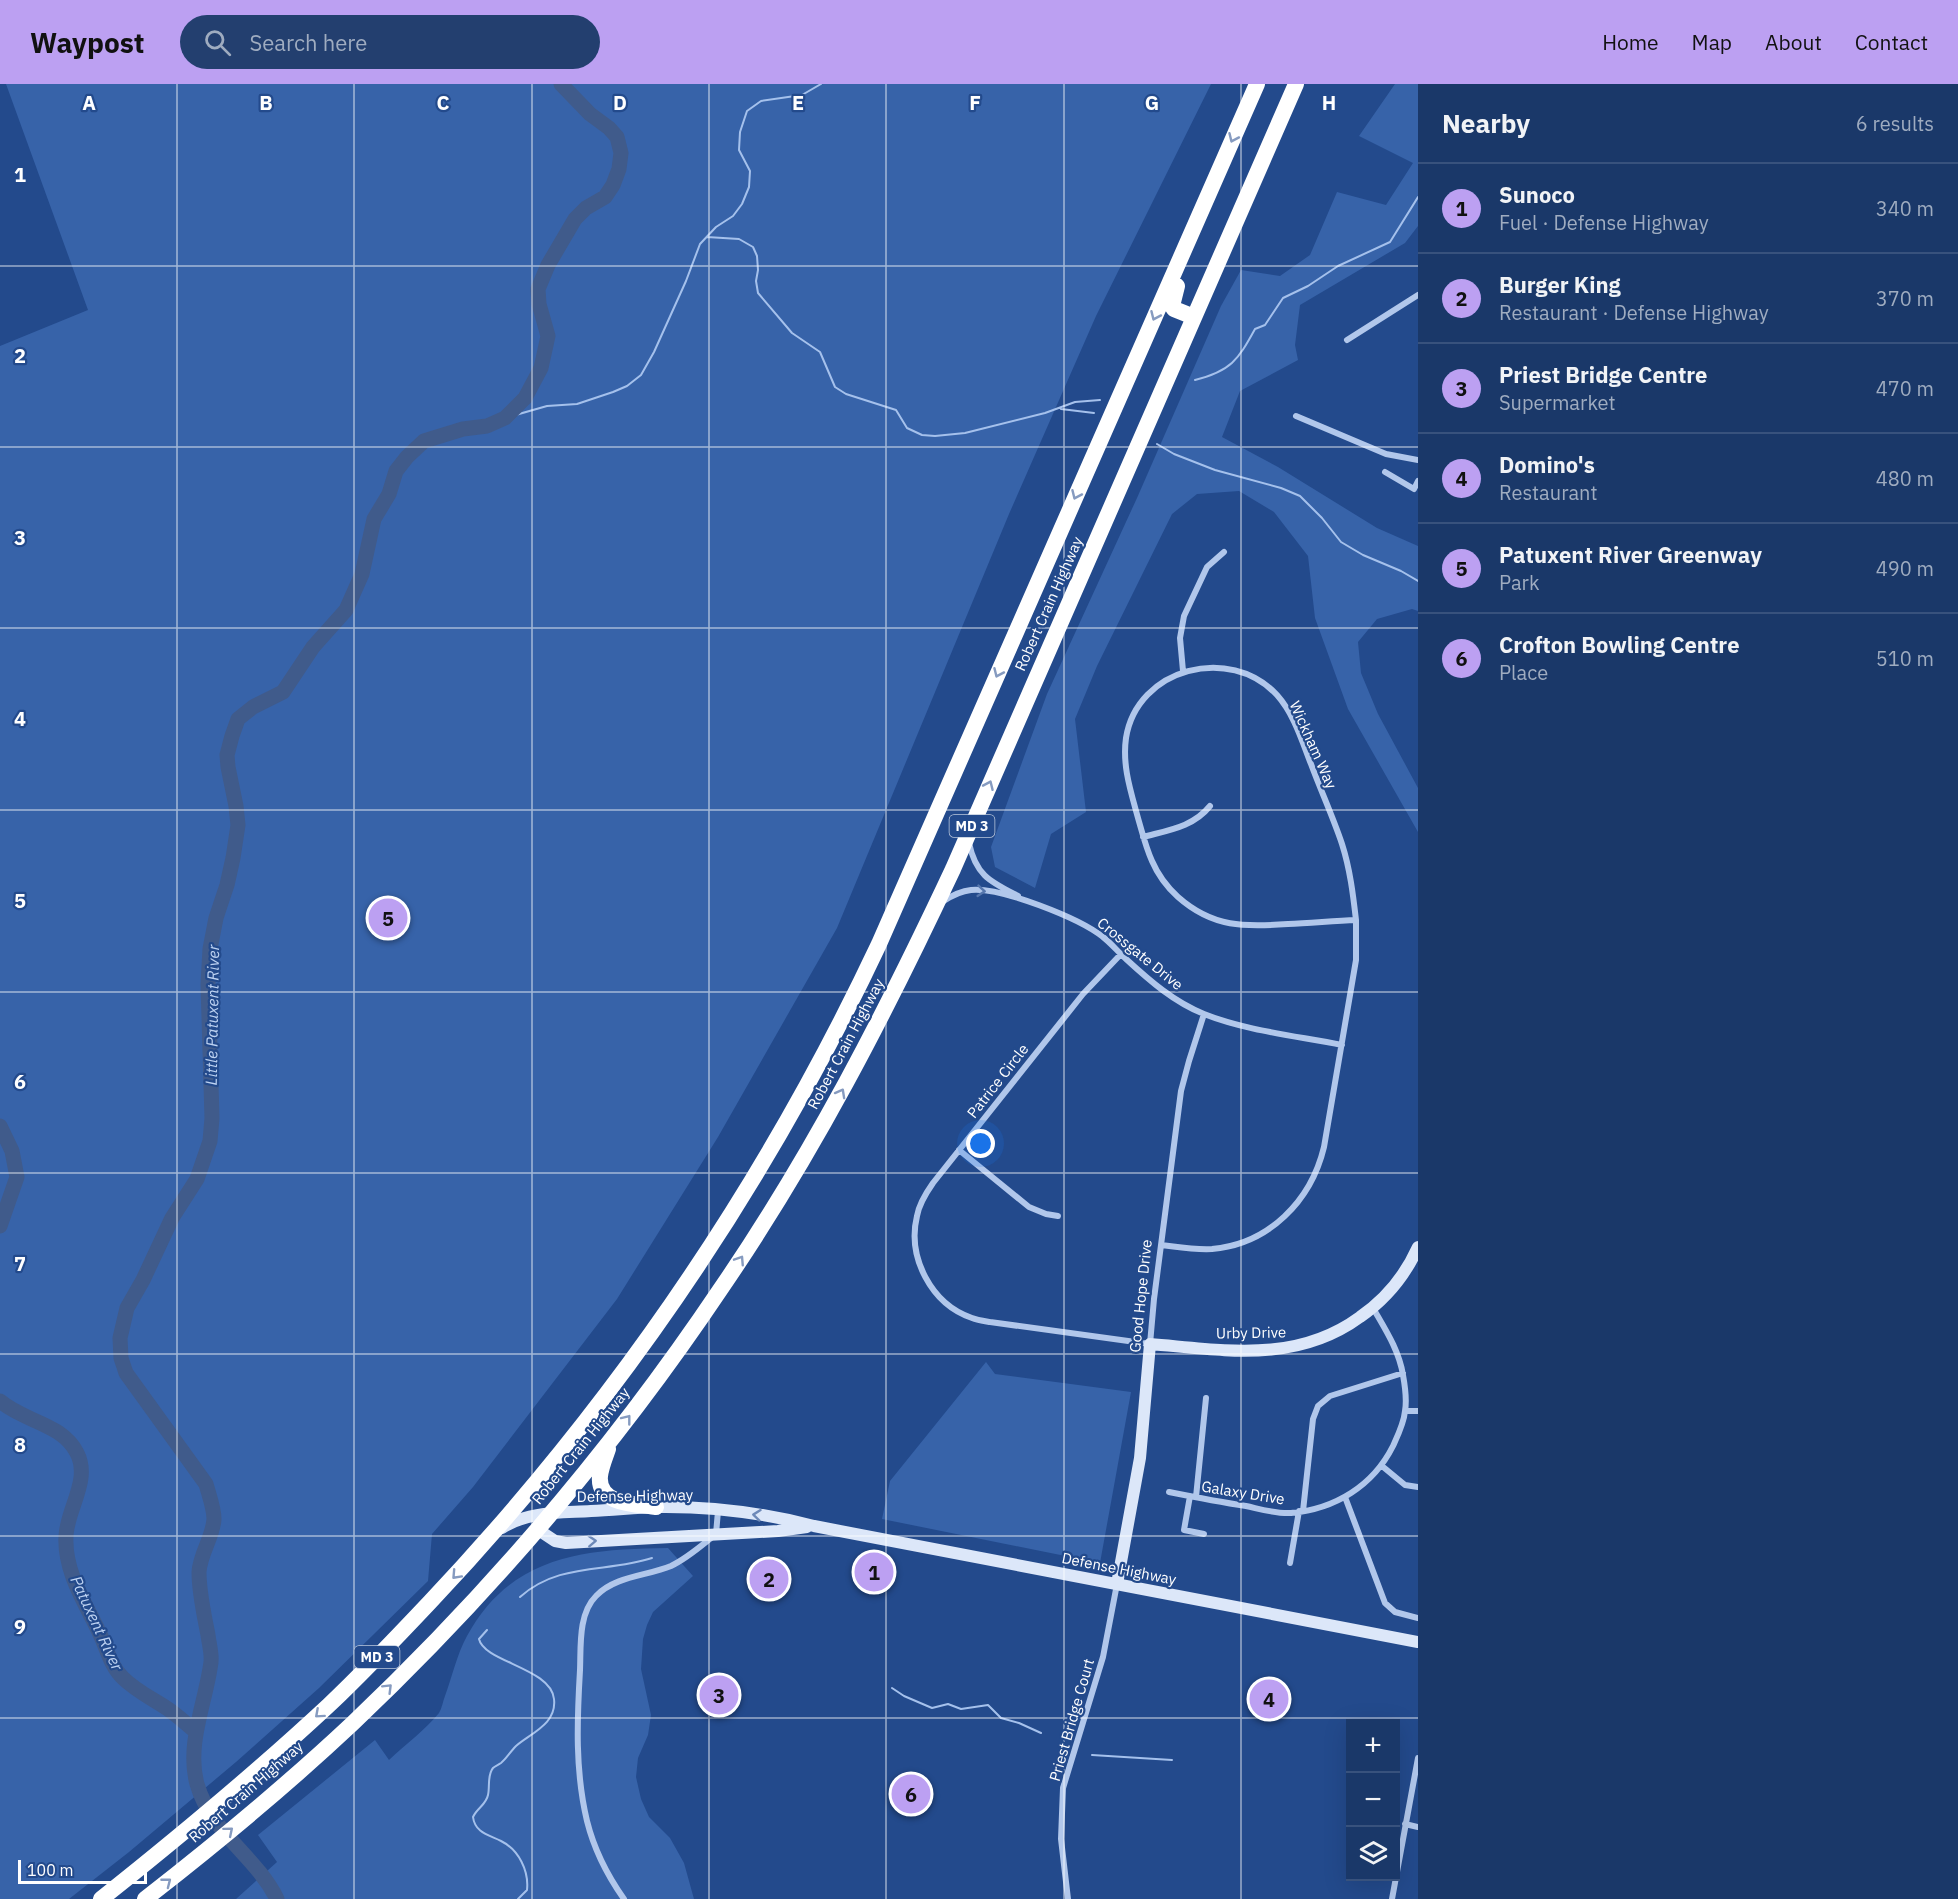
<!DOCTYPE html>
<html lang="en">
<head>
<meta charset="utf-8">
<style>
  :root { --surface:#1a3869; --page:#233f6f; --text:#f1f3f6; --muted:#9facc0; --line:#38527d; --accent:#bca0f2 }
  body { margin:0; font-family:"IBM Plex Sans",sans-serif; background:var(--page); color:var(--text) }
  .controls { position:absolute; right:18px; bottom:18px; display:grid; overflow:hidden; border-radius:0px; box-shadow:0 6px 24px #0002 }
  .controls button { width:54px; height:54px; display:grid; place-items:center; padding:0; border:0; border-bottom:2px solid var(--line); background:var(--surface); color:var(--text); font:30px sans-serif }
  .scale { position:absolute; left:18px; bottom:15px; width:129px; box-sizing:border-box; padding-left:6px; border:3px solid #fff; border-top:0; font-size:16px; line-height:21px; white-space:nowrap; color:#fff; -webkit-text-stroke:4px #234a8c; paint-order:stroke }
  .you { position:absolute; left:981px; top:1060px; width:21px; height:21px; margin:-15px; border:4px solid #fff; border-radius:50%; background:#1a73e8; box-shadow:0 0 0 9px #1a73e833 }
  .badge { display:grid; place-items:center; width:39px; height:39px; border-radius:50%; background:var(--accent); color:#111; font-size:20px; font-weight:700 }
  .pin { position:absolute; translate:-50% -50%; border:3px solid #fff; box-shadow:0 2px 6px #0006 }
  .list { margin:0; padding:0; list-style:none }
  h2 { display:flex; justify-content:space-between; align-items:center; height:78px; margin:0; padding:0 24px; font-size:26px }
  h2 small { font-size:20px; font-weight:400; color:var(--muted) }
  .list li { display:grid; grid-template-columns:39px 1fr auto; gap:18px; align-items:center; box-sizing:border-box; height:90px; padding:0 24px; border-top:2px solid var(--line) }
  .list b { display:block; font-size:22px; white-space:nowrap }
  .list p { margin:0; font-size:20px; white-space:nowrap; color:var(--muted) }
  .list em { font-size:20px; font-style:normal; color:var(--muted) }
  .icon { flex:none; width:33px; height:33px; fill:none; stroke:currentColor; stroke-width:2; stroke-linecap:round; stroke-linejoin:round }
  .map { position:relative; flex:none; width:1418px; height:1815px; overflow:hidden }
  header { display:flex; align-items:center; gap:36px; box-sizing:border-box; height:84px; padding:0 30px; background:var(--accent); color:#111 }
  header strong { font-size:28px }
  nav { display:flex; gap:33px; margin-inline-start:auto; font-size:21px }
  .search { width:420px; height:54px; background:var(--page); display:flex; align-items:center; gap:15px; box-sizing:border-box; padding:0 21px; border-radius:33px; color:var(--muted); font-size:22px }
  main { display:flex }
  aside { flex:1; background:var(--surface) }
  .map>svg:first-child { display:block }
  .green { fill:#3763a9 }
  .lines { fill:none; stroke-linecap:round; stroke-linejoin:round }
  .stream { stroke:#a5c1ec; stroke-width:2 }
  .river { stroke:#405b8b; stroke-width:15 }
  .street { stroke:#b1c7eb; stroke-width:6 }
  .secondary { stroke:#dce7f9; stroke-width:12 }
  .highway { stroke:#fff; stroke-width:16 }
  .oneway { stroke:#869bc0 }
  .oneway2 { stroke:#5576ad }
  .oneway3 { stroke:#6d89b8 }
  .grid { fill:none; stroke:#fff; stroke-width:1.5; stroke-opacity:0.55 }
  .labels { text-anchor:middle; stroke-width:4.5; stroke-linejoin:round; paint-order:stroke }
  .shield { fill:#234a8c; stroke:#bdc9dc; stroke-width:1.5 }
  .shield-label { font-size:14px; font-weight:bold; fill:#fff }
  .street-label { font-size:15px; fill:#fff; stroke:#234a8c }
  .water-label { font-size:16px; font-style:italic; fill:#bdd2f2; stroke:#234a8c }
  .grid-label { font-size:20px; text-anchor:middle; font-weight:bold; fill:#fff; stroke:#234a8c; stroke-width:4.5; stroke-linejoin:round; paint-order:stroke }
</style>
</head>
<body>
<header>
<strong>Waypost</strong>
<div class="search"><svg class="icon" aria-label="search" viewBox="0 0 24 24"><circle cx="10" cy="10" r="6"/><path d="M15 15l6 6"/></svg>Search here</div>
<nav><a>Home</a><a>Map</a><a>About</a><a>Contact</a></nav>
</header>
<main>
<div class="map">
<svg width="1418" height="1815" viewBox="0 0 1418 1815">
  <rect width="100%" height="100%" fill="#234a8c"/>
  <!-- green -->
  <path class="green" d="M6,0h1205l-115,232 -87,198 -172,414 -119,209 -101,162 -144,188 -41,47 -4,47 -109,107 -83,74 -107,90 -60,47h-69v-1553l88,-36z
    M1395,0h23v142l-13,17 -105,62 -5,40 3,15 -58,31 -18,46 56,30 99,61 41,18v65l-6,-2 -35,10 -19,23 3,31 17,41 40,74v44l-70,-123 -33,-91 -7,-62 -34,-44 -35,-21 -42,3 -25,20 -75,152 -22,53 11,93 -35,22 -16,54 -40,-21 -4,-20 56,-153 90,-196 84,-192 20,-36 39,6 30,-21 27,-63 49,13 27,-42 -54,-27z
    M986,1278l9,12 136,18 -31,171 -218,-44 8,-38z
    M668,1464l25,28 -40,36 -6,13 -4,14 -2,30 10,46 -3,20 -10,23 -2,19 5,22 8,18 21,21 14,25 10,36h-458l41,-37 -19,-27 117,-95 14,20c16,-15 37,-31 50,-47 3,-5 4,-12 6,-17 7,-19 12,-42 22,-60 44,-81 118,-87 201,-88z"/>
  <g class="lines">
    <!-- stream -->
    <path class="stream" d="M707,153l32,2 14,8 4,9 1,14 -2,11 2,12 34,40 28,19 15,35 11,7 50,16 11,18 15,7 13,1 30,-3 80,-20 30,-11 25,-2
      M1195,296c36,-9 43,-20 60,-51l10,-4 18,-27 25,-12 30,-20 52,-24 28,-45
      M1061,325l33,4
      M505,334l42,-12 30,-2 36,-12 14,-6 14,-11 13,-23 32,-71 14,-37 16,-17 17,-11 9,-12 7,-17 1,-16 -11,-21 1,-18 7,-21 14,-10 41,-6 19,-11
      M1157,360l17,10 41,16 66,18 19,8 22,22 19,24 22,13 38,16 17,10
      M520,1513c39,-35 87,-24 132,-39
      M487,1546l-8,9c5,23 72,29 75,60 3,25 -23,34 -38,47 -6,6 -10,13 -15,17 -3,2 -6,3 -8,5 -6,7 -3,19 -5,27 -2,10 -11,13 -15,22 2,16 16,18 28,24 18,9 28,30 26,49l-9,9
      M892,1604l12,8 28,12 16,-4 13,5 27,-4 13,13 18,5 22,10
      M1092,1671l80,5"/>
    <!-- river -->
    <path class="river" d="M0,1042l12,25 5,26 -17,49
      M0,1317c24,21 62,22 77,52 14,27 -10,56 -11,83 -2,36 20,68 34,98 7,15 11,33 23,44 13,13 30,21 45,31 10,7 19,15 28,23
      M277,1815c-21,-43 -66,-66 -80,-115 -11,-40 9,-82 14,-122 1,-9 -2,-18 -3,-27 -4,-21 -9,-42 -9,-63 1,-18 14,-35 15,-53 0,-11 -5,-24 -8,-35l-80,-111 -5,-15 -1,-20 7,-30 16,-28 29,-62 25,-39 13,-38 2,-23 -4,-134 2,-35 6,-31 11,-33 6,-27 5,-33 -2,-19 -8,-39 -1,-12 5,-19 6,-17 15,-12 30,-15 30,-45 33,-37 16,-36 12,-55 15,-25 7,-23 11,-14 17,-16 39,-12 24,-3 18,-8 20,-20 16,-30 7,-32 -9,-32 -1,-15 10,-24 27,-46 11,-11 19,-11 8,-12 6,-16 2,-16 -4,-16 -8,-9 -19,-14 -29,-30"/>
    <!-- street -->
    <path class="street" d="M1347,256l71,-45
      M1296,332l90,38 32,6
      M1385,388l29,17 4,-8
      M1183,587l-3,-33 4,-22 23,-49 17,-15
      M1143,753c26,-7 50,-10 67,-31
      M969,759c7,33 22,39 49,53
      M942,818c9,-6 18,-11 29,-12 30,-3 108,28 132,47 8,6 15,15 23,22 24,22 48,43 78,55 43,17 93,22 138,31
      M1121,870l-38,40 -150,189c-7,10 -14,21 -16,33 -10,41 14,88 55,102 5,2 12,3 18,4l160,22 4,-45 27,-208 8,-30 15,-47
      M959,1066l70,57 17,7 12,2
      M1161,1161c17,2 34,5 51,4 57,-5 99,-48 112,-102l32,-187v-40c-23,1 -45,3 -68,4 -43,3 -75,4 -110,-27 -11,-10 -20,-22 -26,-36 -6,-13 -10,-29 -14,-43 -7,-26 -16,-52 -12,-80 11,-70 104,-94 151,-43 17,19 25,46 34,69 10,27 22,53 31,80 8,25 11,50 14,76
      M1405,1327h13
      M1382,1382l23,19 13,2
      M1169,1408c25,5 51,10 77,14 14,3 30,8 45,7 44,-4 82,-27 102,-67 5,-11 11,-23 12,-35 2,-11 0,-25 -2,-36 -4,-25 -18,-46 -30,-67
      M1190,1412l-6,34 20,4
      M1196,1413l10,-99
      M1345,1413l40,106 10,9 23,6
      M1303,1427l10,-92 5,-13 12,-10 73,-23
      M1290,1479l9,-52
      M1405,1740l13,3
      M624,1815c-17,-24 -30,-50 -37,-78 -12,-50 -10,-100 -7,-151 1,-23 -2,-56 16,-74 19,-20 51,-20 75,-30 17,-8 31,-21 45,-32l2,-23
      M1068,1815l-7,-60 2,-51 40,-131 14,-73
      M1392,1815l26,-141"/>
    <!-- secondary -->
    <path class="secondary" d="M502,1444c26,-17 59,-15 89,-17 21,-1 43,-3 64,-4 52,-1 109,6 159,19l604,116
      M537,1445l18,12 11,2 212,-12 29,-4
      M1117,1500l23,-126 10,-114c74,6 146,20 210,-27 26,-18 45,-41 58,-70"/>
    <!-- highway -->
    <path class="highway" d="M1177,202l-5,20 2,3 20,8
      M608,1365c-3,9 -7,18 -8,27 -3,29 36,28 56,31
      M101,1815c78,-62 155,-126 228,-194 35,-33 68,-68 101,-103 183,-194 335,-416 449,-658l378,-860
      M145,1815c72,-56 142,-114 208,-176 138,-131 263,-278 369,-436 91,-133 163,-273 231,-418l343,-785"/>
  </g>
  <!-- one-way arrows -->
  <defs><path id="oneway-chevron" d="M-2-3.5L2.5 0L-2 3.5" fill="none" stroke-width="1.6" stroke-linecap="round" stroke-linejoin="round" transform="scale(1.5)"/></defs>
  <g class="oneway">
    <use href="#oneway-chevron" transform="translate(1233 54) rotate(114)"/>
    <use href="#oneway-chevron" transform="translate(1155 232) rotate(114)"/>
    <use href="#oneway-chevron" transform="translate(1076 411) rotate(114)"/>
    <use href="#oneway-chevron" transform="translate(998 589) rotate(114)"/>
    <use href="#oneway-chevron" transform="translate(989 701) rotate(-66)"/>
    <use href="#oneway-chevron" transform="translate(841 1009) rotate(-61)"/>
    <use href="#oneway-chevron" transform="translate(740 1176) rotate(-57)"/>
    <use href="#oneway-chevron" transform="translate(627 1335) rotate(-52)"/>
    <use href="#oneway-chevron" transform="translate(456 1491) rotate(133)"/>
    <use href="#oneway-chevron" transform="translate(388 1604) rotate(-45)"/>
    <use href="#oneway-chevron" transform="translate(319 1630) rotate(138)"/>
    <use href="#oneway-chevron" transform="translate(229 1747) rotate(-40)"/>
    <use href="#oneway-chevron" transform="translate(167 1798) rotate(-38)"/>
  </g>
  <use class="oneway2" href="#oneway-chevron" transform="translate(981 807) rotate(5)"/>
  <g class="oneway3">
    <use href="#oneway-chevron" transform="translate(757 1431) rotate(-174)"/>
    <use href="#oneway-chevron" transform="translate(592 1457) rotate(-3)"/>
  </g>
  <!-- grid -->
  <path class="grid" d="M177,0v1815M354,0v1815M532,0v1815M709,0v1815M886,0v1815M1064,0v1815M1241,0v1815M0,182h1418M0,363h1418M0,544h1418M0,726h1418M0,908h1418M0,1089h1418M0,1270h1418M0,1452h1418M0,1634h1418"/>
  <g class="labels">
    <!-- shield labels -->
    <g class="shield">
      <rect x="949.5" y="731" width="45" height="22" rx="4.5"/>
      <rect x="354.5" y="1562" width="45" height="22" rx="4.5"/>
    </g>
    <g class="shield-label">
      <text x="972" y="747">MD 3</text>
      <text x="377" y="1578">MD 3</text>
    </g>
    <!-- street labels -->
    <g class="street-label">
      <text transform="translate(1049 520) rotate(-66)" y="5">Robert Crain Highway</text>
      <text transform="translate(1313 661) rotate(66)" y="5">Wickham Way</text>
      <text transform="translate(1140 870) rotate(39)" y="5">Crossgate Drive</text>
      <text transform="translate(846 960) rotate(-62)" y="5">Robert Crain Highway</text>
      <text transform="translate(998 997) rotate(-52)" y="5">Patrice Circle</text>
      <text transform="translate(1141 1212) rotate(-84)" y="5">Good Hope Drive</text>
      <text transform="translate(1251 1249) rotate(-1)" y="5">Urby Drive</text>
      <text transform="translate(581 1362) rotate(-51)" y="5">Robert Crain Highway</text>
      <text transform="translate(1243 1409) rotate(9)" y="5">Galaxy Drive</text>
      <text transform="translate(635 1412) rotate(-1)" y="5">Defense Highway</text>
      <text transform="translate(1119 1485) rotate(11)" y="5">Defense Highway</text>
      <text transform="translate(1072 1636) rotate(-74)" y="5">Priest Bridge Court</text>
      <text transform="translate(246 1708) rotate(-41)" y="5">Robert Crain Highway</text>
    </g>
    <!-- water labels -->
    <g class="water-label">
      <text transform="translate(212 931) rotate(-89)" y="6">Little Patuxent River</text>
      <text transform="translate(97 1539) rotate(65)" y="6">Patuxent River</text>
    </g>
  </g>
  <g class="grid-label">
    <text x="89" y="26">A</text>
    <text x="266" y="26">B</text>
    <text x="443" y="26">C</text>
    <text x="620" y="26">D</text>
    <text x="798" y="26">E</text>
    <text x="975" y="26">F</text>
    <text x="1152" y="26">G</text>
    <text x="1329" y="26">H</text>
    <text x="20" y="98">1</text>
    <text x="20" y="279">2</text>
    <text x="20" y="461">3</text>
    <text x="20" y="642">4</text>
    <text x="20" y="824">5</text>
    <text x="20" y="1005">6</text>
    <text x="20" y="1187">7</text>
    <text x="20" y="1368">8</text>
    <text x="20" y="1550">9</text>
  </g>
</svg>
<div class="controls">
<button>+</button>
<button>−</button>
<button><svg class="icon" aria-label="layers" viewBox="0 0 24 24"><path d="M12 4l9 5-9 5-9-5zM3 14l9 5 9-5"/></svg></button>
</div>
<div class="scale">100 m</div>
<div class="you"></div>
<div class="pin badge" style="left:874px;top:1488px">1</div>
<div class="pin badge" style="left:769px;top:1495px">2</div>
<div class="pin badge" style="left:719px;top:1611px">3</div>
<div class="pin badge" style="left:1269px;top:1615px">4</div>
<div class="pin badge" style="left:388px;top:834px">5</div>
<div class="pin badge" style="left:911px;top:1710px">6</div>
</div>
<aside>
<h2>Nearby<small>6 results</small></h2>
<ul class="list">
<li><span class="badge">1</span><div><b>Sunoco</b><p>Fuel · Defense Highway</p></div><em>340 m</em></li>
<li><span class="badge">2</span><div><b>Burger King</b><p>Restaurant · Defense Highway</p></div><em>370 m</em></li>
<li><span class="badge">3</span><div><b>Priest Bridge Centre</b><p>Supermarket</p></div><em>470 m</em></li>
<li><span class="badge">4</span><div><b>Domino's</b><p>Restaurant</p></div><em>480 m</em></li>
<li><span class="badge">5</span><div><b>Patuxent River Greenway</b><p>Park</p></div><em>490 m</em></li>
<li><span class="badge">6</span><div><b>Crofton Bowling Centre</b><p>Place</p></div><em>510 m</em></li>
</ul>
</aside>
</main>
</body>
</html>
